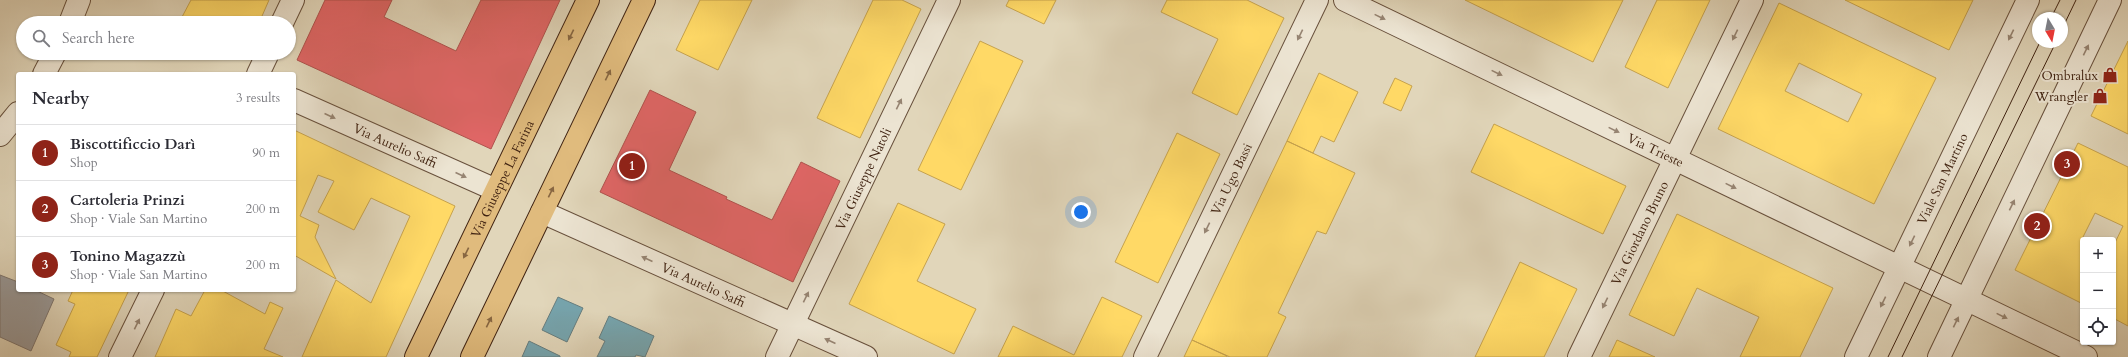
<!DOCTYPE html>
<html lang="en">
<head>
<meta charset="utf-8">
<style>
  :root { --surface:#fff; --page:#f7f7f7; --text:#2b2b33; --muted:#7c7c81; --line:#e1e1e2; --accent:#8f2418 }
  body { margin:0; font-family:Cardo,serif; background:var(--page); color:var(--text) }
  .controls { position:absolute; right:12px; bottom:12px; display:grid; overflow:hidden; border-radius:4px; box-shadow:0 1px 3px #0004 }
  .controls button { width:36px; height:36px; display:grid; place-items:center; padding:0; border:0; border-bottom:1px solid var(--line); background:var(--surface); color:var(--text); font:20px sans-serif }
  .compass { position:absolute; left:2032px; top:12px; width:36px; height:36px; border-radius:50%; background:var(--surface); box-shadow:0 1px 3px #0004; rotate:170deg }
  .you { position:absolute; left:1081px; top:212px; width:14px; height:14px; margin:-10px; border:3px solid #fff; border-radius:50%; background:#1a73e8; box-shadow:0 0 0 6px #1a73e833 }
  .badge { display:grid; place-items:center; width:26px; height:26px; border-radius:50%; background:var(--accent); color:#fff; font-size:13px; font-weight:700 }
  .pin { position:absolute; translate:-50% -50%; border:2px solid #fff; box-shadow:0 1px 4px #0006 }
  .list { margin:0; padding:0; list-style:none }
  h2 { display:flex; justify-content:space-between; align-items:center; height:52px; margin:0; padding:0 16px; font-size:17px }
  h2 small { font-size:13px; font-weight:400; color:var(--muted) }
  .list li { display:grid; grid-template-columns:26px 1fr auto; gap:12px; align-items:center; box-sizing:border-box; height:56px; padding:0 16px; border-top:1px solid var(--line) }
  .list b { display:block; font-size:15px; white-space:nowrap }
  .list p { margin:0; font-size:13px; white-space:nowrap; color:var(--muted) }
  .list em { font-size:13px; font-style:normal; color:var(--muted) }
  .icon { flex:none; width:22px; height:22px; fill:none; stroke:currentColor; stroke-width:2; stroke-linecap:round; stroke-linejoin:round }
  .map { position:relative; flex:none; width:2128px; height:357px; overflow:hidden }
  .search { position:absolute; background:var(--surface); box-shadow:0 1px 3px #0004; left:16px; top:16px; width:280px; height:44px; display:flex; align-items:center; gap:10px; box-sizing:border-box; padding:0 14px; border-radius:22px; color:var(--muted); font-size:15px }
  .panel { position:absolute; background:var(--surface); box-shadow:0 1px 3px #0004; left:16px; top:72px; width:280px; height:220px; border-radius:4px }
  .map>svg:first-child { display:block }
  .homes { fill:#ffd966; stroke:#c6a24d; fill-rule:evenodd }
  .shops { fill:#e06666; stroke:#b0524d }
  .public { fill:#76a5af; stroke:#667e80 }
  .industry { fill:#999; stroke:#7e7670 }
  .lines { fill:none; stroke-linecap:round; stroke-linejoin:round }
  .street-casing { stroke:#68503c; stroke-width:24 }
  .primary-casing { stroke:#402312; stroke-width:24 }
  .street { stroke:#ece4d2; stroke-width:22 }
  .primary { stroke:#e0bb7d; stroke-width:22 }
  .tram { stroke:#402312; stroke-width:1 }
  .oneway { fill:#968472 }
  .oneway2 { fill:#886742 }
  .labels { text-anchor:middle; stroke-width:4; stroke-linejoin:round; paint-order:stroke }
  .poi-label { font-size:13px; fill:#402312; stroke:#ece4d2; text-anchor:end }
  .street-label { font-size:13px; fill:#402312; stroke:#ece4d2 }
</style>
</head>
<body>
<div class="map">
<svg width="2128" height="357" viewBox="0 0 2128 357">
  <rect width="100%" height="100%" fill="#e1d6ba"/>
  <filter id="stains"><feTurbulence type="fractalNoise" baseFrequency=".005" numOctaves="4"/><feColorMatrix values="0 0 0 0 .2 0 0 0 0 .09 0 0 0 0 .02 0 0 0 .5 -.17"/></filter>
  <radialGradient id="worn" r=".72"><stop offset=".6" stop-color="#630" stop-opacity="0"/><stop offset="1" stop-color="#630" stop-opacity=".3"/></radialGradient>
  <!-- homes -->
  <path class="homes" d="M191,0h78l-10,23h-65l-12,-6z
    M700,0h52l-34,70 -42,-20z
    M873,0h29l19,9 -61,129 -43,-20z
    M1009,0h47l-12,24 -38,-18z
    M1167,0h80l37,18 -47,97 -45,-22 26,-54 -57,-27z
    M1465,0h158l-30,62z
    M1657,0h53l-42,88 -43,-21z
    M1845,0h128l-24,50z
    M1779,3l157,75 -62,126 -156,-75zM1799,63l63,31 -14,28 -63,-31z
    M980,41l43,20 -62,129 -43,-20z
    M2128,41v93l-37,-18z
    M1319,73l39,19 -24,50 -13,-6 -8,17 -26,-12z
    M1395,78l17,8 -11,25 -18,-8z
    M1494,124l132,62 -23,48 -132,-62z
    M294,130l161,76 -69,151h-84l34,-77 35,23 39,-87 -39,-18 -17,32 -36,-18 16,-31 -16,-6 -18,41 19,9 -4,12 21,42 -42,-24z
    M1177,133l43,21 -62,129 -43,-21z
    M1287,141l68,32 -29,61 -9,-3 -39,82 8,4 -19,40h-37l-38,-17z
    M2078,143l50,24v159l-15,-8v-71l10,-21 -28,-13 -13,26 1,65 -68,-34z
    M898,203l47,21 -28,57 59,28 -22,45 -105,-50z
    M1677,214l156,74 -33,69h-60l19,-40 -62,-29 -23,48 -45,-21z
    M1520,262l57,27 -33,68h-69z
    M73,290h56l-32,67h-28l2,-5 -15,-7 19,-41 -7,-3z
    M205,290h16l44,24 5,-12 13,6 -19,41 19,8h-128l21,-48 15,7z
    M1102,297l40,19 -20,41h-124l15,-31 61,29z
    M1192,340l35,16v1h-43z
    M1617,340l38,17h-46z"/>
  <!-- shops -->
  <path class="shops" d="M325,0h67l-8,17 72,34 25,-51h79l-69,149 -194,-89z
    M650,90l46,22 -27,58 58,27 -1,2 46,21 29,-58 39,19 -47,101 -193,-90z"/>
  <!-- public -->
  <path class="public" d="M558,297l25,11 -16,34 -25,-12z
    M609,316l45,20 -9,21 -9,-2 -1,2h-38l8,-16 -6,-3z
    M529,341l31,15v1h-38z"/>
  <!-- industry -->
  <path class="industry" d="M0,275l18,7v8h17l19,9 -23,52 -31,-14z"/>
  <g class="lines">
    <defs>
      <g id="street">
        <path id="s1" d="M1345,0l741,357"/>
        <path d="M70,23l9,-23"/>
        <path d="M282,23l11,-23"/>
        <path d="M44,74l11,-21"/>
        <path d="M258,74l10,-21"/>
        <path id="s2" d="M294,100l202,90"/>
        <path d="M0,135l18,-22"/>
        <path id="s3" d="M542,212l324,145"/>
        <path d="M120,357l33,-67"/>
        <path id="s4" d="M777,357l172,-357"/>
        <path id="s5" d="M1145,357l172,-357"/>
        <path id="s6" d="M1579,357l173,-357"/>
        <path id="s7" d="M1856,357l172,-357"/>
        <path d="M1939,357l171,-357"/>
      </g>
      <g id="primary">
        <path id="s8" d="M416,357l172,-357"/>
        <path d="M472,357l172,-357"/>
      </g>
    </defs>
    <!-- street casing -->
    <use href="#street" class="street-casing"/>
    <!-- primary casing -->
    <use href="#primary" class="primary-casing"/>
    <!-- street -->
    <use href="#street" class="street"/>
    <!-- primary -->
    <use href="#primary" class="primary"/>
    <!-- tram -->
    <path class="tram" d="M2051,18l9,-18
      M2062,29l14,-29
      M1888,357l152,-315
      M1902,357l154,-315"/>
  </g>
  <!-- one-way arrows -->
  <defs><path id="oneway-solid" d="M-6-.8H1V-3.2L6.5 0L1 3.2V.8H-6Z"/></defs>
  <g class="oneway">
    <use href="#oneway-solid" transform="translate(1380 17) rotate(26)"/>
    <use href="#oneway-solid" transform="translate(1300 35) rotate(116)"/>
    <use href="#oneway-solid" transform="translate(1735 35) rotate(116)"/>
    <use href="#oneway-solid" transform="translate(2011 35) rotate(116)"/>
    <use href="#oneway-solid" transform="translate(2086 50) rotate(-64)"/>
    <use href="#oneway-solid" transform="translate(1497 73) rotate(26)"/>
    <use href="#oneway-solid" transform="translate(899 104) rotate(-64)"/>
    <use href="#oneway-solid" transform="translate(330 116) rotate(24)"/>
    <use href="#oneway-solid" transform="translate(1614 130) rotate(26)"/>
    <use href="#oneway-solid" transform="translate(461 175) rotate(24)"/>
    <use href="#oneway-solid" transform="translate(1731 186) rotate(26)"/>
    <use href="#oneway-solid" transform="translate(2012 205) rotate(-64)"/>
    <use href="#oneway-solid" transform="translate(1207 228) rotate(116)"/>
    <use href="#oneway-solid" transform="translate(1912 241) rotate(116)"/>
    <use href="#oneway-solid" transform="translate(647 259) rotate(-156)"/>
    <use href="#oneway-solid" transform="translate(806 297) rotate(-64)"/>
    <use href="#oneway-solid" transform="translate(1883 302) rotate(116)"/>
    <use href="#oneway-solid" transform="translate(1605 303) rotate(116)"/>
    <use href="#oneway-solid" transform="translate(2002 316) rotate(26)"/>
    <use href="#oneway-solid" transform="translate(1956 322) rotate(-64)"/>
    <use href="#oneway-solid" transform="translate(137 324) rotate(-64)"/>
    <use href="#oneway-solid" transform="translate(830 341) rotate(-156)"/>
  </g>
  <g class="oneway2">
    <use href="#oneway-solid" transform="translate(571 35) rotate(116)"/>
    <use href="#oneway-solid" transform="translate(608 75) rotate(-64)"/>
    <use href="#oneway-solid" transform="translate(551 192) rotate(-64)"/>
    <use href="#oneway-solid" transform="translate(466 253) rotate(116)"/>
    <use href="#oneway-solid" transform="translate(489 322) rotate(-64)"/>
  </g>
  <!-- icons -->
  <defs>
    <symbol id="shop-bare" viewBox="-9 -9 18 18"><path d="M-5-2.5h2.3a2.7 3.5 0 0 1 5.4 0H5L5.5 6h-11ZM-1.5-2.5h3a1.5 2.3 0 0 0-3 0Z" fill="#8f2418" stroke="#ece4d2" stroke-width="2.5" paint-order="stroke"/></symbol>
  </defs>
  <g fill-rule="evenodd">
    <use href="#shop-bare" x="2099" y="64" width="22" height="22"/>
    <use href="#shop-bare" x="2089" y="85" width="22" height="22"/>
  </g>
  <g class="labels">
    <!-- poi labels -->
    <g class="poi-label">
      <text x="2098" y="80">Ombralux</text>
      <text x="2088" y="101">Wrangler</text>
    </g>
    <!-- street labels -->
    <g class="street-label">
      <text dy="5" stroke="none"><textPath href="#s2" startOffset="111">Via Aurelio Saffi</textPath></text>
      <text dy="5" stroke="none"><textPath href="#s1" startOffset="345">Via Trieste</textPath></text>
      <text dy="5" stroke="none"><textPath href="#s8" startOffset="198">Via Giuseppe La Farina</textPath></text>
      <text dy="5" stroke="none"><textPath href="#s4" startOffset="198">Via Giuseppe Natoli</textPath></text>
      <text dy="5" stroke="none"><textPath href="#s5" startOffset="198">Via Ugo Bassi</textPath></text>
      <text dy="5" stroke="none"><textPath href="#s7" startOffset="198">Viale San Martino</textPath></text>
      <text dy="5" stroke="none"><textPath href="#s6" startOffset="138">Via Giordano Bruno</textPath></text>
      <text dy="5" stroke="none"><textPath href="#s3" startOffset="177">Via Aurelio Saffi</textPath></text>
    </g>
  </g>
  <rect width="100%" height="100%" filter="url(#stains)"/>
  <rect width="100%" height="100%" fill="url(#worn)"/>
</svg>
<div class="controls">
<button>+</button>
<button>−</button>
<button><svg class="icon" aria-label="locate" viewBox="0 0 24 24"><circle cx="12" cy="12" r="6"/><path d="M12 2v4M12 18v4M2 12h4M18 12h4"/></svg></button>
</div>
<svg class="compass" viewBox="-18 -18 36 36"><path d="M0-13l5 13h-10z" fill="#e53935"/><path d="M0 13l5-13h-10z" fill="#7c7c81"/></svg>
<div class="you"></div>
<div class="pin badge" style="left:632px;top:166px">1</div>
<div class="pin badge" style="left:2037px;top:226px">2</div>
<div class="pin badge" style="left:2067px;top:164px">3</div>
<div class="search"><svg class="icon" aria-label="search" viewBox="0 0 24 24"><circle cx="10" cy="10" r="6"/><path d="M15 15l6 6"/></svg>Search here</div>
<section class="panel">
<h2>Nearby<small>3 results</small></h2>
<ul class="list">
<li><span class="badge">1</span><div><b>Biscottificcio Darì</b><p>Shop</p></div><em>90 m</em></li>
<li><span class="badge">2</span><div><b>Cartoleria Prinzi</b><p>Shop · Viale San Martino</p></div><em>200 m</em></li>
<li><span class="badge">3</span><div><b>Tonino Magazzù</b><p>Shop · Viale San Martino</p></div><em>200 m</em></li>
</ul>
</section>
</div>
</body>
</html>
